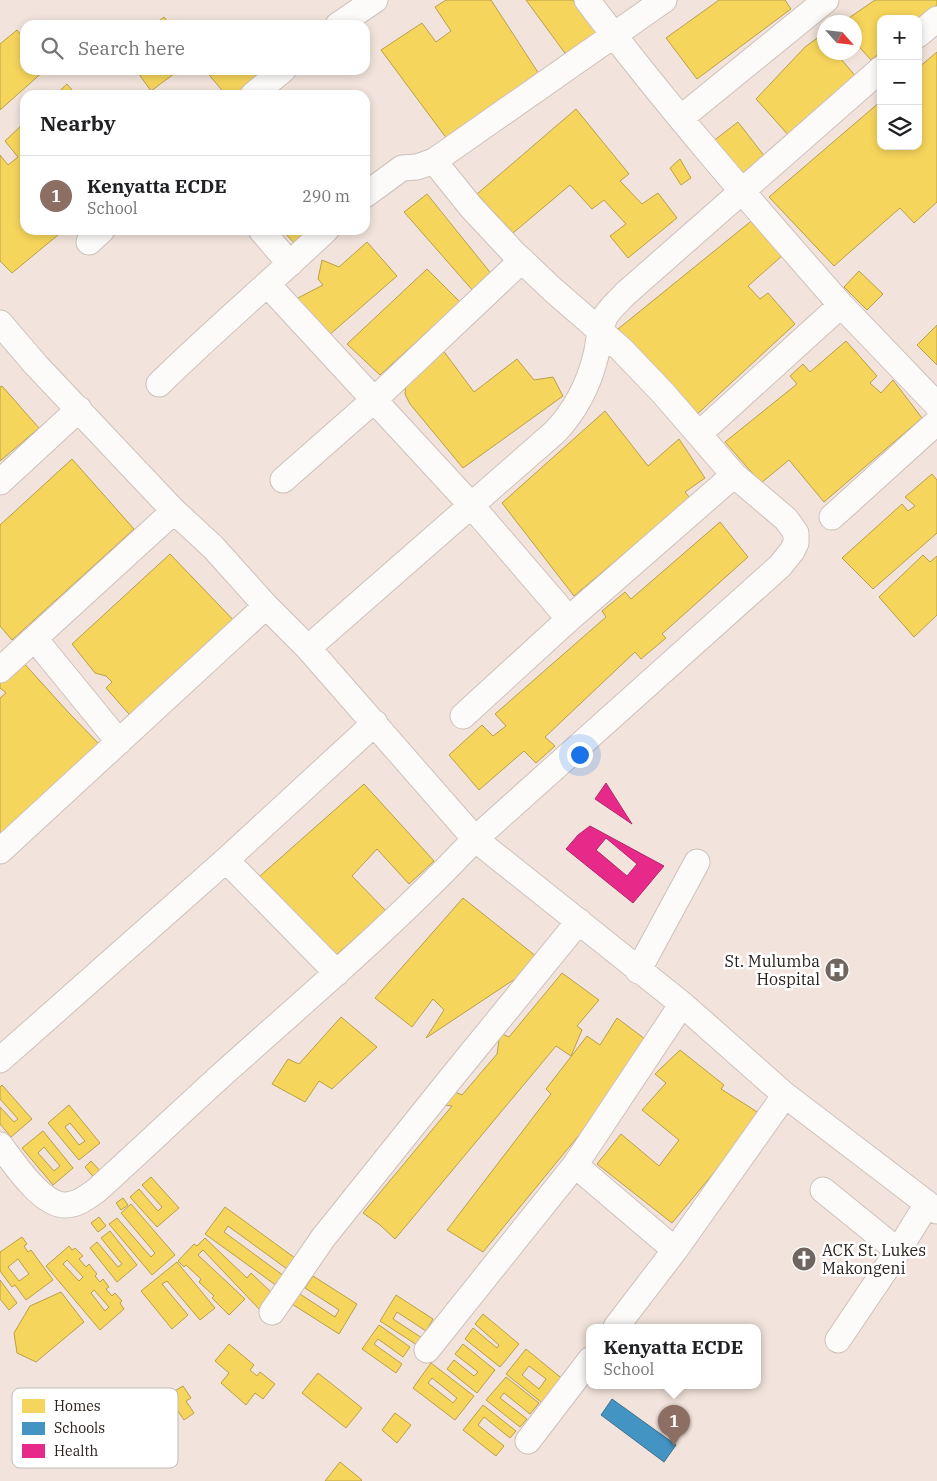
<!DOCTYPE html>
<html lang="en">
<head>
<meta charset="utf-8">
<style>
  :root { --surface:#fff; --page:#f2f2f2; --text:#202124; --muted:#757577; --line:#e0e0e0; --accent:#716560 }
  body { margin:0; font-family:"IBM Plex Serif",serif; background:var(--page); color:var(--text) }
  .controls { position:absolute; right:15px; top:15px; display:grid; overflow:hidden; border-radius:10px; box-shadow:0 2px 8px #0003 }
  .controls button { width:45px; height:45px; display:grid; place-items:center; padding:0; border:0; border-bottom:1px solid var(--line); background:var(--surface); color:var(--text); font:25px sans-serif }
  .compass { position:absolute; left:817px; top:15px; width:45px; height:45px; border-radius:50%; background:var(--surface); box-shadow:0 2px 8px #0003; rotate:117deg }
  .you { position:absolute; left:579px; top:754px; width:18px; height:18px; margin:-12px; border:4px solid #fff; border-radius:50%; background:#1a73e8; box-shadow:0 0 0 8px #1a73e833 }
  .badge { display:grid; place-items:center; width:32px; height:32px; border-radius:50%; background:var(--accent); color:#fff; font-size:16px; font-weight:700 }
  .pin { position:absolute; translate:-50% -41px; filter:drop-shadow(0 1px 2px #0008) }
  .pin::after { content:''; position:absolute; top:26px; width:18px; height:15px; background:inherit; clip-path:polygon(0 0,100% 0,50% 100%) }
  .popup { position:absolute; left:586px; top:1324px; width:175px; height:65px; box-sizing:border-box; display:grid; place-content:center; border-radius:10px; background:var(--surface); filter:drop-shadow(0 1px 4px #0005); font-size:16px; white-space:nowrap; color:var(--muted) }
  .popup b { font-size:19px; color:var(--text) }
  .popup::after { content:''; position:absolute; left:50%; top:100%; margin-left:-10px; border:10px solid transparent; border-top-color:var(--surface) }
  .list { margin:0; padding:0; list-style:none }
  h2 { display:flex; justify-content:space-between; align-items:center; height:65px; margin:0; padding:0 20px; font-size:21px }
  h2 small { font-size:16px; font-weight:400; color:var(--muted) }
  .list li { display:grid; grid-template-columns:32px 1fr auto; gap:15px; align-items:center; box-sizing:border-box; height:80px; padding:0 20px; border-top:1px solid var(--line) }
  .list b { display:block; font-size:19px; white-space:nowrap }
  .list p { margin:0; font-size:16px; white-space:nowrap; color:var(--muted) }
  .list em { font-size:16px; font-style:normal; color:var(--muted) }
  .icon { flex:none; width:28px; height:28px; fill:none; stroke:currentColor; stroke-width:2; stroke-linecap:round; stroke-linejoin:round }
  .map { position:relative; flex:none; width:937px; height:1481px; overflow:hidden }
  .search { position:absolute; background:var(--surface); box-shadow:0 2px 8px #0003; left:20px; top:20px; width:350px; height:55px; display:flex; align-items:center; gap:12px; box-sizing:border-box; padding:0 18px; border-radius:15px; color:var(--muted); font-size:19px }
  .panel { position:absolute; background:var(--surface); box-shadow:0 2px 8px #0003; left:20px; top:90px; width:350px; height:145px; border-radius:15px }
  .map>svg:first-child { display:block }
  .homes { fill:#f6d55c; stroke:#b99f49; fill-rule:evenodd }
  .schools { fill:#4393c3; stroke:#3c7191 }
  .health { fill:#e7298a; stroke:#af2769; fill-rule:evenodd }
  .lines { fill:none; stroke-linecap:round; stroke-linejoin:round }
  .minor-casing { stroke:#cdc1bb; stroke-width:27 }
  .minor { stroke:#fdfbfa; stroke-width:25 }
  .labels { text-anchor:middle; stroke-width:5; stroke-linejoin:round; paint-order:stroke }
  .poi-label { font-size:16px; fill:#2b211d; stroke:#fff; text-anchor:end }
  .key { fill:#fff; stroke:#bfbcbb; stroke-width:1 }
  .key-label { font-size:14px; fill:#2b211d }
</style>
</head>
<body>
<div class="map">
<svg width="937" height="1481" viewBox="0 0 937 1481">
  <rect width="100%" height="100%" fill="#f2e4dc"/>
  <!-- homes -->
  <path class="homes" d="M446,0h45l50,77 -91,66 -69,-93 41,-27 14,19 15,-11 -16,-24z
    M526,0h47l26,36 -29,24z
    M719,0h66l6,9 -94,70 -31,-41z
    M875,0h62v5l-19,16v-2h-37v33l-10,8 -17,-19v-19h-11z
    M164,17l6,8h-16z
    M17,30l8,10v30h20l-45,40v-66z
    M820,36l4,5v11h11l23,27 -67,59 -35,-39 49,-52z
    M937,52v150l-23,21 -14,-15 -66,58 -65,-69 112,-96v45h37v-78z
    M136,70h43l-28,21z
    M205,70h48l6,9 -20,16h-13z
    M67,84l9,11h-21z
    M576,109l53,65 -9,7 22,23 16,-11 19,25 -49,40 -18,-22 16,-12 -22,-24 -12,9 -22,-24 -57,48 -36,-39z
    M25,122v108h39l-52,43 -12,-12v-106l8,10 10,-8 -13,-16z
    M738,122l31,40 -25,20 -32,-40z
    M680,159l11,19 -10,7 -11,-17z
    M427,194l66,82 -19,16 -70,-80z
    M755,218l28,37 -35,31 12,13 8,-6 27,31 -102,94 -75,-89z
    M282,230h30l-16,15z
    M367,242l30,34 -69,60 -34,-36 29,-15 -5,-6 4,-19 17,7z
    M427,269l33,33 -80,73 -33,-31z
    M859,271l24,23 -16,16 -23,-23z
    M937,325v40l-20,-20z
    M846,341l31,35 -7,7 11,10 12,-13 29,38 -98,84 -35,-42 -28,23 -36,-41 72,-58 -7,-8 13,-12 7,8z
    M442,349l32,43 43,-33 17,21 19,-3 10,19 -100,72 -53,-64 -5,-10 1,-12z
    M2,386l37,42 -39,33v-74z
    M605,411l43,55 31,-27 26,39 -20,14 5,6 -116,98 -72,-93z
    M72,459l62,70 -122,111 -12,-14v-101z
    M932,474l5,6v53l-64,56 -31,-31 60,-54 6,7 7,-5 -10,-9z
    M720,522l28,35 -86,77 4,4 -25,21 -6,-7 -90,85 10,9 -19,17 -12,-12 -45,39 -30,-35 33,-30 11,11 13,-10 -11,-12 111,-97 -4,-6 23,-19 6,7z
    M170,554l71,74 -105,94 -30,-34 6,-6 -6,-6 -11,-3 -23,-29z
    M923,555l7,7 7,-6v59l-23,22 -35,-40z
    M21,660l47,52 32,33 -100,91v-138l6,-5 -6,-5v-10z
    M364,784l70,77 -25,23 -32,-35 -25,27 34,35 -50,44 -76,-79z
    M463,898l79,63 -116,77 18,-28 -11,-11 -21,28 -37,-29z
    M562,973l37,27 -22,26 5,4 -11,26 -15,-10 -161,193 -15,-14 -17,-12 89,-107 -7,-1 8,-14 9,4 35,-41 3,-21 9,4z
    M341,1017l36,30 -45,42 -13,-8 -14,21 -33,-18 16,-25 11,5z
    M617,1018l36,27 -170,207 -36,-22 104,-136 -5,-5 41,-53 13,9z
    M680,1050l44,35 -3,4 41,26 -90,108 -75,-59 24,-30 38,32 20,-26 -37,-30 24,-27 -11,-9z
    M2,1085l30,34 -21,18 -11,-13v-17l14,15 4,-3 -18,-20v-12z
    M69,1105l31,38 -21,17 -31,-37zM70,1123l15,18 -6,4 -14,-18z
    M43,1131l30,37 -20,17 -31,-37zM44,1147l16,19 -6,5 -16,-18z
    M91,1161l12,13 -7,6 -11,-13z
    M151,1177l28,31 -22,19 -27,-30 9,-8 19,22 4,-4 -20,-22z
    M123,1198l5,7 -7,5 -5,-7z
    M131,1204l44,51 -23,20 -43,-51 8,-6 34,39 4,-4 -34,-40z
    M225,1207l70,51 -8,11 -59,-43 -4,6 60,44 -7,10 -72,-52z
    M99,1217l7,9 -8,6 -7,-9z
    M110,1231l27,34 -20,17 -27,-34 7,-6 21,25 4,-3 -21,-26z
    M22,1237l5,7 -3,2 4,6 3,-2 22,30 -27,20 -11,-15 -3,2 -12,-16v-19zM18,1259l11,15 -10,7 -11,-14z
    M205,1238l42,40 4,-5 23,22 -14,15 -57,-60 -5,5 47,44 -16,16 -17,-17 2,-2 -15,-14 2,-3 -15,-14 -2,2 -6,-6 16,-17 3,2z
    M69,1246l3,4 3,-2 8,8 -4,3 7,8 3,-3 8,10 -2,2 5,6 3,-3 6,8 -3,2 6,7 3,-3 7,8 -2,2 4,6 -24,21 -54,-64zM67,1260l16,17 -4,4 -16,-17zM94,1290l15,17 -4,4 -14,-18z
    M177,1262l38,46 -15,12 -33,-39 -5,3 26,31 -16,14 -31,-38z
    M313,1276l44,28 -18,30 -47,-30 8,-10 35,23 4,-7 -34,-22z
    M0,1280l17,23 -8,7 -9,-11z
    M61,1292l23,30 -48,40 -19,-9 -3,-20 16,-27z
    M396,1295l37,24 -7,12 -29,-19 -4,7 29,19 -5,7 -37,-24z
    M483,1314l36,30 -19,23 -35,-28 8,-11 24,20 2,-3 -24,-21z
    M379,1325l31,22 -7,10 -25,-18 -4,5 28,20 -6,9 -34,-24z
    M229,1344l25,21 -4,5 7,6 3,-4 15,12 -12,15 -8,-6 -9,12 -25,-22 8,-10 -14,-12z
    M463,1344l32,26 -18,23 -30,-24 7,-9 20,16 4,-4 -23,-18z
    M526,1349l39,32 -19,25 -40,-32zM529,1366l17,13 -7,10 -17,-14z
    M431,1363l43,33 -19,24 -42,-32zM432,1378l25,20 -4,5 -25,-20z
    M318,1373l44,35 -16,20 -44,-35z
    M506,1377l33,26 -9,11 -26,-21 -4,5 27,21 -7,8 -34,-27z
    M183,1386l8,12 -5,3 8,12 -10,7 -12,-18 5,-4 -4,-6z
    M483,1405l33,26 -6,7 -26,-21 -6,8 26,21 -8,10 -33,-26z
    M395,1413l16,12 -14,18 -15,-13z
    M340,1462l22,18 -1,1h-36z"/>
  <!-- schools -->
  <path class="schools" d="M612,1399l64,46 -12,17 -63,-47z"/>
  <!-- health -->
  <path class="health" d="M606,783l26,41 -37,-25z
    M590,826l74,40 -31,37 -67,-54 12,-14zM606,838l31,26 -10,12 -31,-26z"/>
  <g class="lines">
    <defs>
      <path id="minor" d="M587,0c80,106 167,206 254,305
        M338,25l37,-25
        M918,35l19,-16
        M253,95l30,-25
        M681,118l145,-118
        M365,195l37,-27 15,-1 17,-6 230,-161
        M261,230l29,34
        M89,242l13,-12
        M268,285l203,220 98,114
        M0,323l36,42 138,146 39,36 53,59 42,42 167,191 207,165 103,91 152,116
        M159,384c54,-53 112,-102 167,-154
        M699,434l142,-129 96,100
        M283,480l91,-80 148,-140
        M0,482l79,-73
        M832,517l105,-95
        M35,639l84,103
        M308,648l247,-216c21,-22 34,-48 41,-77 3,-13 3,-25 9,-38 4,-8 14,-16 20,-23l256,-225
        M0,670l174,-159
        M463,716l106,-97 165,-144
        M0,851l266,-245
        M226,860l111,113
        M638,971l59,-109
        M0,1060l226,-200 149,-137
        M0,1145c14,18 41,60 65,60 13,0 22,-8 32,-15 43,-39 85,-79 128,-118 85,-76 172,-150 250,-233l305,-273 12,-15 4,-8v-10l-10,-14 -52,-44 -71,-82 -42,-44 -69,-60 -40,-38 -41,-44 -37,-46
        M823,1190l75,61
        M675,1250l-100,-85 107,-161
        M272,1312l51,-74 129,-161 127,-156
        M616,1327l59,-77 110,-155
        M838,1340l60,-89 29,-47
        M427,1350l148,-185
        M528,1441l62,-81"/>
    </defs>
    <!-- minor casing -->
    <use href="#minor" class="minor-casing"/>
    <!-- minor -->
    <use href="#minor" class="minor"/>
  </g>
  <!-- icons -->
  <defs>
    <symbol id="hospital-disc" viewBox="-11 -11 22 22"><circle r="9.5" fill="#716560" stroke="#fff"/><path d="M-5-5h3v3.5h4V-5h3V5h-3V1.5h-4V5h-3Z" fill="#fff"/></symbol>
    <symbol id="church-disc" viewBox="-11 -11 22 22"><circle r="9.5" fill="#716560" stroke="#fff"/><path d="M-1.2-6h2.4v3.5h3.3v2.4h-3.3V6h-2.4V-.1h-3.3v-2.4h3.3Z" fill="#fff"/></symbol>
  </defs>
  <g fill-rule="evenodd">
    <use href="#hospital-disc" x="823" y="956" width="28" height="28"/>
    <use href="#church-disc" x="790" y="1245" width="28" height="28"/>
  </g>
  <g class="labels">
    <!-- poi labels -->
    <g class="poi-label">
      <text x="820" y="967">St. Mulumba<tspan x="820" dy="18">Hospital</tspan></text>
      <text x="822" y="1256" text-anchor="start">ACK St. Lukes<tspan x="822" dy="18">Makongeni</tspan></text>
    </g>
  </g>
  <!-- legend -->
  <rect x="12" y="1388" width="166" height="80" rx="8" class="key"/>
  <rect x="22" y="1399" width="23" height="14" fill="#f6d55c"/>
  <rect x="22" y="1422" width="23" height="13" fill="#4393c3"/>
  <rect x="22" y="1444" width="23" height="14" fill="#e7298a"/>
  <g class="key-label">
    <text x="54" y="1411">Homes</text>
    <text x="54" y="1433">Schools</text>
    <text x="54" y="1456">Health</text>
  </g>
</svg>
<div class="controls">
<button>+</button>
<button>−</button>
<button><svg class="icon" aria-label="layers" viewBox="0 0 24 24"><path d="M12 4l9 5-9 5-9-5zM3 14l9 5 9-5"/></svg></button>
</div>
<svg class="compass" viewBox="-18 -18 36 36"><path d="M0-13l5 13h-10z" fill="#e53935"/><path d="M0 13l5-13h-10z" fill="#757577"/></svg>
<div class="you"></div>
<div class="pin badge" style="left:674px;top:1446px;background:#8d6e63">1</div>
<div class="popup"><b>Kenyatta ECDE</b>School</div>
<div class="search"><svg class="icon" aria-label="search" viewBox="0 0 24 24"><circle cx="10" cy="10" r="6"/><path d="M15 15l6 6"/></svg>Search here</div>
<section class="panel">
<h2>Nearby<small></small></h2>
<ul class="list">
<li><span class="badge" style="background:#8d6e63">1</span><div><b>Kenyatta ECDE</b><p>School</p></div><em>290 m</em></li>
</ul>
</section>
</div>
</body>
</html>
